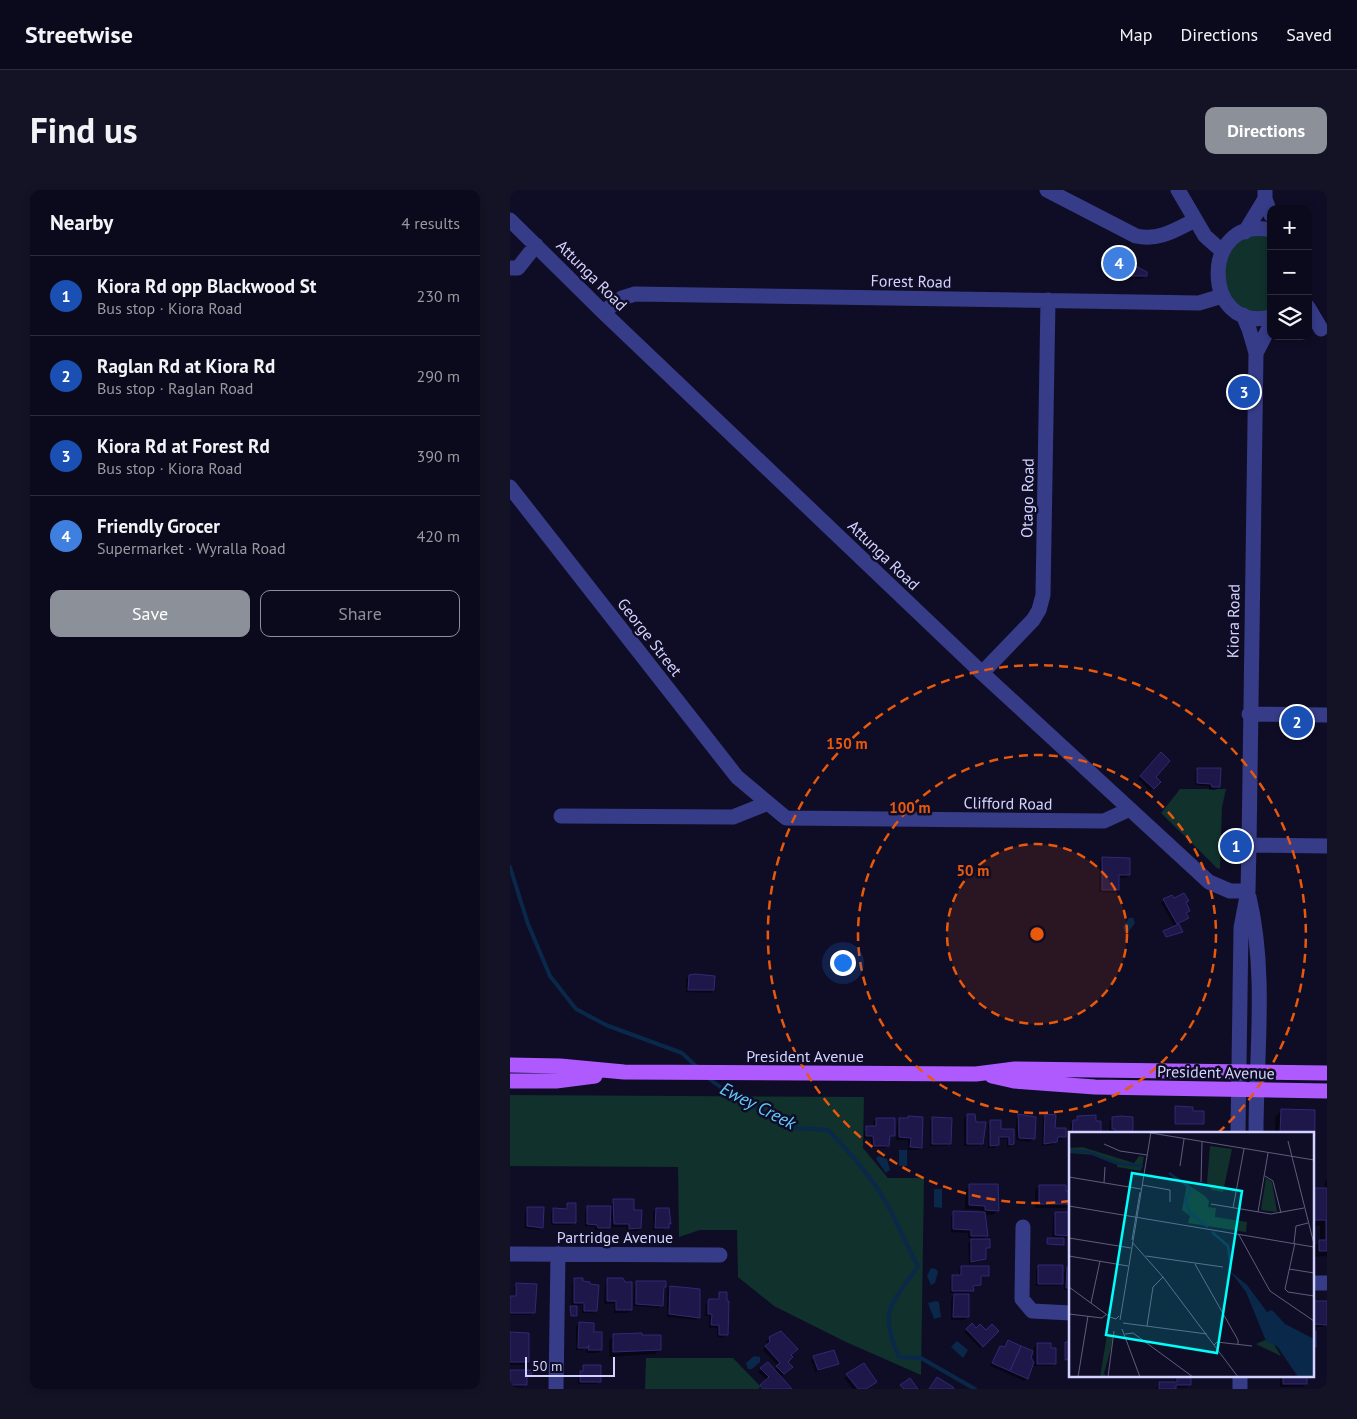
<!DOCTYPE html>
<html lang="en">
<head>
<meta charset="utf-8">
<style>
  :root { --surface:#0b0a1c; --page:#141325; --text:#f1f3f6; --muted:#9a9aa3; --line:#2b2b3b; --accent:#8c9099 }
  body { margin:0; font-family:"PT Sans",sans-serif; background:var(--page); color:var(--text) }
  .controls { position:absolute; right:15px; top:15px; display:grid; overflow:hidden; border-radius:10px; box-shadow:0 2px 8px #0003 }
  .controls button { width:45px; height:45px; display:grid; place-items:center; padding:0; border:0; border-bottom:1px solid var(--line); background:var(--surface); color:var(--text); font:25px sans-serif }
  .scale { position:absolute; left:15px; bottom:12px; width:90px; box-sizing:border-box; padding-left:5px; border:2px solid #d3d3ff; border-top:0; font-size:14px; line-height:18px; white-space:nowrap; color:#d3d3ff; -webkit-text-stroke:4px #0f0d26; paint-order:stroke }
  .you { position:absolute; left:332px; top:772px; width:18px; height:18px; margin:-12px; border:4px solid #fff; border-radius:50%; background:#1a73e8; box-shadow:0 0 0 8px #1a73e833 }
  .badge { display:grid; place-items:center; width:32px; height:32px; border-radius:50%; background:var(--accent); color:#fff; font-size:16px; font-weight:700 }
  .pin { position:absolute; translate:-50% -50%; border:2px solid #fff; box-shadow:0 1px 5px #0006 }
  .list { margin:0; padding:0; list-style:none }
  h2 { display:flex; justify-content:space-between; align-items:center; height:65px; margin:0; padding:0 20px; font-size:21px }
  h2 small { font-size:16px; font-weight:400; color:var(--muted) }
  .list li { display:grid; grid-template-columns:32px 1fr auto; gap:15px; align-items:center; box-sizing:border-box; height:80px; padding:0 20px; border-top:1px solid var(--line) }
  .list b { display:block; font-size:19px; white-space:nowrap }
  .list p { margin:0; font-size:16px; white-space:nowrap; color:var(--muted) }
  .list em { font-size:16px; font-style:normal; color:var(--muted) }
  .actions { display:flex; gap:10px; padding:15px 20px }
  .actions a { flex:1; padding:11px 0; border:1px solid var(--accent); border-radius:10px; text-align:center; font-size:18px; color:var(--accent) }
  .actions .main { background:var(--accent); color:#fff }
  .icon { flex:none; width:28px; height:28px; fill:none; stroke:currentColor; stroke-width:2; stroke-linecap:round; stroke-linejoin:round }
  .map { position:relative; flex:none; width:817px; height:1199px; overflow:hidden; border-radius:10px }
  header { display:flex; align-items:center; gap:30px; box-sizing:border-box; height:70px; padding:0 25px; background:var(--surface); border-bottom:1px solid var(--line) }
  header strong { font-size:24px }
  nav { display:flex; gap:28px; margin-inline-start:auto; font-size:18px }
  .intro { display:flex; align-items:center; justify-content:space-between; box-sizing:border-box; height:120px; padding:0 30px }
  h1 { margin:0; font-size:35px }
  .button { padding:12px 22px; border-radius:10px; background:var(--accent); color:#fff; font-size:18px; font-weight:700 }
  main { display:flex; gap:30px; padding:0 30px }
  aside { flex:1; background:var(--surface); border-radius:10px; box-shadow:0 2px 8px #0003 }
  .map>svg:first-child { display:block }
  .green { fill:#10312c }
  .water { fill:#09284a }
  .shadow { fill:#0007 }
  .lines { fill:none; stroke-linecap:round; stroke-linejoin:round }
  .stream { stroke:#09284a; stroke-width:4 }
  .building { fill:#1d1849; stroke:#302976 }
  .minor { stroke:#363c88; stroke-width:15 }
  .major { stroke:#af5aff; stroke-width:15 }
  .ring { fill:none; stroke:#e8590c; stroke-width:2.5; stroke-dasharray:9 6 }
  .labels { text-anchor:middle; stroke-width:5; stroke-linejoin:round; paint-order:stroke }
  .street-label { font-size:16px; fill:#d3d3ff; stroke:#0f0d26 }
  .water-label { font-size:18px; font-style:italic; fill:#61c7ff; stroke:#0f0d26 }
  .inset-river { fill:none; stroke:#09284a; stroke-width:2.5 }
  .inset-road { fill:none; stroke:#5d5c7d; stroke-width:1 }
  .view { fill:#00fefb; fill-opacity:0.15; stroke:#00fefb; stroke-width:2.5 }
  .inset-edge { fill:none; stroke:#d3d3ff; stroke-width:2.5 }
  .centre { fill:#e8590c; stroke:#0f0d26; stroke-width:2.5 }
  .ring-label { font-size:15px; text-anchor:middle; font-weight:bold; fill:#e8590c; stroke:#0f0d26; stroke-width:5; stroke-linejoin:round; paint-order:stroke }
</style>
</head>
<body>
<header>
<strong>Streetwise</strong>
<nav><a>Map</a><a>Directions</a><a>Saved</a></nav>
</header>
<div class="intro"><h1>Find us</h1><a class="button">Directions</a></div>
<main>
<aside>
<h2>Nearby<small>4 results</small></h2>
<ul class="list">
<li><span class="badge" style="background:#1a4fb4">1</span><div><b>Kiora Rd opp Blackwood St</b><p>Bus stop · Kiora Road</p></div><em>230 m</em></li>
<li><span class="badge" style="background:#1a4fb4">2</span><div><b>Raglan Rd at Kiora Rd</b><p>Bus stop · Raglan Road</p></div><em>290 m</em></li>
<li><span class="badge" style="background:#1a4fb4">3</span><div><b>Kiora Rd at Forest Rd</b><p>Bus stop · Kiora Road</p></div><em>390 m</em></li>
<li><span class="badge" style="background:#3f7fe0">4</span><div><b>Friendly Grocer</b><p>Supermarket · Wyralla Road</p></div><em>420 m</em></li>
</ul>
<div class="actions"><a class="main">Save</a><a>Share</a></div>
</aside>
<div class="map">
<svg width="817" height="1199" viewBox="0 0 817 1199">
  <rect width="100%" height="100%" fill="#0f0d26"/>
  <!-- green -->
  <path class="green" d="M761,40v87l-28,-2 -25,-30 10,-42z
    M670,599h46l-4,18 -2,61 -2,1 -57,-56z
    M0,905l354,2 -1,51 25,30h36l-3,197 -75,-33 -72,-36 -36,-29 -1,-47h-37l-21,7 -1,-70 -168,-1z
    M136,1168h87l30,31h-118z"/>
  <!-- water -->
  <path class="water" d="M619,728h4l2,5 -6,8 -4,1 -2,-5z
    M389,960h8v16h-8z
    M368,966l9,3 3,11 -4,3 -10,-14z
    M424,999h8v19l-8,-1z
    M421,1078l5,1 2,3 -3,11 -4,2 -4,-9z
    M426,1111l3,1 2,15 -7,2 -6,-16z
    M447,1151l11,9 -5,8 -12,-11z
    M244,1166l6,1v5l-8,7h-4l-2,-6z"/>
  <!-- shadow -->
  <path class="shadow" d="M599,63l36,23 -3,3h-36v-23z
    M650,564l-6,23 5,5 -9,9 -12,-12z
    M687,579l22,18 -3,3h-7v-4l-14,-1v-13z
    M593,668l26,17 -3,3h-9v12l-3,3 -15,-1 1,-31z
    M654,710l25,11 -3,3 2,4 -10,6 3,7 -16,6 -2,-4 12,-6 -14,-24z
    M179,786l24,14 -3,3 -24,-1v-13z
    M665,917l17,5 11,12 -29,1z
    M771,921l32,22h-38v-16z
    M457,925l7,8h11l-3,20 -3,3h-15v-28z
    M509,926l14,23 -3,3 -14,-2v-22z
    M536,926l8,13 11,8 -3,3 -6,-1 -3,6 -11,1 1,-28z
    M568,927l17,5 5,11h-29l-1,15v-24z
    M423,928l17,25 -3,3h-17v-25z
    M602,928l17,15 -20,-2 1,-10z
    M366,929l18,16 -6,3v7l-3,3h-14v-10l-7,1v-8l3,-3 6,-1v-5z
    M390,929l21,28 -3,3h-10v-10h-12l1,-18z
    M481,931l9,9h13v14l-3,3h-3v-8h-9l-4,9h-6v-24z
    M817,989v77l-14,1 1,-10 6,-6v-15h-7v-37l11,1 1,-9z
    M460,996l28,24 -5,5h-9l3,20 -5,5 7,8 -4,3v7l-3,3 -13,3 -1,-21 6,-5h-6v-5l-17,-1v-16l3,-3 27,1v-4l-16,-1v-19z
    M529,996l32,6v16h-36v-17z
    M103,1011l19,10 8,17 -3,3h-10l-1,-4h-14l-1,-12h-2l-1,12 -2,3h-11v-3l-10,-1v-16l3,-3h22z
    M57,1015l8,17 -3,3h-21v-13l3,-3 10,1z
    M18,1018l14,19 -3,3 -15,-2 1,-17z
    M146,1019l11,18 -3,3h-11v-18z
    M546,1024h15v24h-8l-1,7h-16l2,-6h4l1,-23z
    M529,1076l23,8 5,-5h4v21h-7v-9l-5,5h-23v-17z
    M452,1078l25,7 -7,3v7l-8,3 -4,5v24l-3,3h-14v-22l5,-5h-6v-14l3,-3h6v-6z
    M65,1089l7,4 14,28 -3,2h-11v-8h-6v11l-5,1 1,-35z
    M98,1089l23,31 -3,3h-14v-9h-10l1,-22z
    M127,1092l28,4 -3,3v16l-3,3 -26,-2 1,-21z
    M7,1095l17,27 -3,3h-21v-18h4v-10z
    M160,1097l29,30 -3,3 -29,-3v-27z
    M210,1103l6,42 -3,3 -6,-1v-9h-8v-12h-4l1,-13 4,-3h7z
    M803,1112l13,22 -3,3h-10z
    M69,1134l14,9 8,17 -3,3h-12v-6l-3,3h-7v-24z
    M462,1135l4,4 21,2 -17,17 -16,-16z
    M0,1144l17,28 -3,3h-14z
    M104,1145l46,15 -5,4 -46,3v-17z
    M260,1148l20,17 -4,7 5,5 -11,10 10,12h-32l9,-9 -9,-8 9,-8 7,7 4,-5 -15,-16 4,-5 -1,-4z
    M498,1152l19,36 -3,3 -34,-15 7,-15 7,-3z
    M527,1154l13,6 5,13 -3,3h-18v-19z
    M555,1154l6,6v13h-3v-3h-4z
    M304,1167l23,7 -22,8 -4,-12z
    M353,1175l12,17 -9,7h-13l-9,-11z
    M74,1176l16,15 -3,3h-19v-9z
    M0,1181l21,2 -5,3v8l-3,3h-13z
    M593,1185h12l-3,3h-9z
    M665,1185h18l-3,2v8l-3,2 -31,2 3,-6h16z
    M770,1185h26v9l-3,3h-23z"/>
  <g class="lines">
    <!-- stream -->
    <path class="stream" d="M0,677l18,57 22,52 26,33 30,16 76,28 16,15
      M198,888l22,16 66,34 32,2c23,24 44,47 60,76 11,20 19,41 30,60 -27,40 -40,43 -19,91l22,1 54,31"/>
  </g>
  <!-- building -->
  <path class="building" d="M599,62l38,20v4h-39z
    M651,562l9,9 -14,16 5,5 -7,7 -14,-13z
    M687,578h24l-1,19h-8l-1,-3 -14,-1z
    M592,667l28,1v17h-11v15h-17z
    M674,703l5,8 -3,1 4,9 -4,2 3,5 -12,6 -14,-25 9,-4 2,3z
    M669,734l4,8 -17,5 -3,-6z
    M185,784l20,2 -1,14h-26l1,-15z
    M665,916l18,1v4h11v13h-29z
    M771,919l34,1 -1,78h13v63h-8v-11h7v-20h-13v-87h-33z
    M457,924h8l1,8h10l-3,22h-16z
    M508,924l18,3 -1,22 -16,-1z
    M535,924l11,1 -1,13h11v9h-8l-1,5 -13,2z
    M586,925v6h5v12h-29l1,-13h4v-4z
    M398,926l15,1 -1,31 -12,-1 1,-9 -12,-1v-19h9z
    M611,926l12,1v13l-3,3h-15v-4h-3v-12z
    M422,927l20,1 -1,26h-19z
    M366,928h19v18h-5l-1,10h-15l-1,-10h-7v-10h10z
    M480,930h11v9h13v15l-5,1v-8h-10v8l-9,1z
    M459,994h29l1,27 -14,-1v-4l-16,-1z
    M529,995h27v6h5v13h-32z
    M103,1009h21v11h8l-1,18 -12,1v-5h-15z
    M57,1013h9v20h-23v-15l14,1z
    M77,1016h24l-1,22h-12l-1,-3 -10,-1z
    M17,1017h17l-1,21 -16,-2z
    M146,1018h13l2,16 -2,-1v5h-14z
    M443,1021l32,1 3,24h-17v-6l-18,-1z
    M545,1022h16v24l-16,-1z
    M537,1048h17v7l-17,-1z
    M461,1049h19v9h-4v11l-15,3z
    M528,1075h25v19h-25z
    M451,1076h28v10h-8v9l-8,1 1,5h-22v-16h9z
    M557,1077h4v21h-5z
    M64,1088h9v3l7,1v2l9,1 -2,26h-13v-8h-10z
    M97,1088h16l2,4h7v28h-16v-9h-9z
    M126,1091h30v6h-2l-1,19 -27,-2z
    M6,1093l21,1 -2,29h-25v-17h6z
    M160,1096l30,3v29l-31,-4z
    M209,1102h8v9h2l-1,34h-9v-10h-8l1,-11h-4v-13l1,-2h10z
    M444,1104h15v23h-16z
    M803,1111h14v24l-14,-1z
    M60,1116h7v10h-6z
    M69,1132l15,1v9h8v18h-14l1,-5 -2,3h-9z
    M462,1133l4,5 4,-4 6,6 6,-6 7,7 -16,16 -17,-18z
    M271,1141l17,18 -7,6 2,2 -5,5 5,5 -9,7 -8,-8 4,-3 -15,-17 5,-4 -1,-5z
    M803,1141h3v16h-3z
    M0,1142l19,1v29h-19z
    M132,1143v2h19v15l-48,2v-18z
    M498,1150l13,6 -11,25 -18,-8 8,-17 5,1z
    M555,1152h6v17l-6,1z
    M527,1153h14v5h5v16h-19z
    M511,1156l12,5 -2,7 3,4 -6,17 -18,-8z
    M324,1160l5,14 -21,6 -5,-14z
    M258,1172l24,27h-29l-3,-4 9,-8 -9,-9z
    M354,1173l13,19 -11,7h-8l-12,-15z
    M73,1175h18v17h-21v-11h3z
    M0,1180h22v4h-5v11h-17z
    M667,1185h14v10h-15v4h-17v-7h18z
    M773,1185h24v9h-24z
    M427,1187l16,10 1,2h-25z
    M400,1188l8,11h-14l-4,-4z"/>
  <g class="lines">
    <!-- minor -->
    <path class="minor" d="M537,0l89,46c23,5 39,-6 59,-16
      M668,0l27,46 17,15
      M755,1v8l6,16
      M0,30l93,92 379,361 227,209 21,9h18
      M761,40c-71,-16 -70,104 0,87
      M735,42l20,-33
      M0,78h8l18,-23
      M798,117l13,22
      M93,122l19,-14 13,-4 564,9 23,-7
      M746,163l15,-29
      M0,297l227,290 31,26
      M472,483l51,-53 6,-10 4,-15 5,-295
      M739,524l78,1
      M51,626l172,1 35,-14 18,15 318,3 26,-12
      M739,655l78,1
      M739,707c18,76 7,158 7,236
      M728,943l3,-205 7,-37 1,-46 7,-492 -7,-24 -6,-14
      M513,1037l-1,72 10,12 39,2
      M0,1064l210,1
      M803,1093h14
      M46,1199l2,-135
      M730,1199v-14"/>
    <!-- major -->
    <path class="major" d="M0,875l50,1 64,6 352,2 39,-5 312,4
      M482,886l22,5 81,6 232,4
      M0,891h46l39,-5"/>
  </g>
  <!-- distance rings -->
  <circle cx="527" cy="744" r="90" fill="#e8590c" fill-opacity=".12"/>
  <g class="ring">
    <circle cx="527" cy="744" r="90"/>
    <circle cx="527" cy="744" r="179"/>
    <path d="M560 1011A269 269 0 1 1 709 942"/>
  </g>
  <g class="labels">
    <!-- street labels -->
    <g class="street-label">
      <text transform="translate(82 85) rotate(45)" y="6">Attunga Road</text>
      <text transform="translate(401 91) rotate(1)" y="6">Forest Road</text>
      <text transform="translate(517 308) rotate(-89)" y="6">Otago Road</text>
      <text transform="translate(374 365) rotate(44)" y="6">Attunga Road</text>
      <text transform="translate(723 431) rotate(-89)" y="6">Kiora Road</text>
      <text transform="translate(140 447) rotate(52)" y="6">George Street</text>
      <text transform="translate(498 613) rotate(1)" y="6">Clifford Road</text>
      <text x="295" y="872">President Avenue</text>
      <text transform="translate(706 882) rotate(1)" y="6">President Avenue</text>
      <text x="105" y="1053">Partridge Avenue</text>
    </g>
    <!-- water labels -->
    <g class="water-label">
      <text transform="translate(248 916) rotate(27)" y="6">Ewey Creek</text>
    </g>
  </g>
  <!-- overview -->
  <g transform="translate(559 942)">
    <rect width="245" height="245" fill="#0f0d26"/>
    <path d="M141,14l22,3 -9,43 -11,-2 -5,-7zM13,15l52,16 5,-7 5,1 -3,14 -24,-4v-3l-24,-9 -24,-2v-5zM197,46l6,4 5,30 -16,-2zM118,52l18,12 4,5 -1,6 8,1 -1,9 32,5 -1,10 -58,-9 2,-7 -8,-6zM38,203l6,1 -2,12 -7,25 2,4h-6zM196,208l9,4 7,12 -25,-12z" fill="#10312c"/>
    <path d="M161,139l17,14 20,27 5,-2 13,14 29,15v38h-16l-21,-31 -11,-5 -20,-49z" fill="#09284a"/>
    <path class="inset-river" d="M0,19l19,1 27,11 28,3M100,41l20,14 1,6 -5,6 5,14 18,14M143,100l16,14 3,24"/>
    <path class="inset-road" d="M76,0l169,28M219,9l26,103M35,12l16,7 27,4M111,34l4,-27M196,44l8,5 8,32M0,45l72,12M132,50l1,-40M35,51l1,-16M73,53l28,5v12M142,72l60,10 33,-6M0,74l245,41M164,76l11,-59M189,80l10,-59M170,103l31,56 44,30M0,106l62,10M63,108l8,-48M63,110l31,35 75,100M225,111l2,-17 12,-3M226,111l-10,46 3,3 26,4M0,124l59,10M77,124l77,11M126,132l43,76v5M220,137l25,4M0,155l41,30 6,2 3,-3M22,171l9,-42M0,182l33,4 5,-4M51,188l31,-188M54,191l84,11M78,194l6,-39 10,-10M53,197l18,48M56,202l8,-1 60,44M145,213l3,-3 35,4M9,245l10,-61M39,245l6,-46"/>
    <path class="view" d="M63,41l110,18 -25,162 -111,-18z"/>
    <rect width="245" height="245" class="inset-edge"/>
  </g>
  <circle cx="527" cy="744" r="8" class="centre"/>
  <g class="ring-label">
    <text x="337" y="559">150 m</text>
    <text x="400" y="623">100 m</text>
    <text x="463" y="686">50 m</text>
  </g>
</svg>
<div class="controls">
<button>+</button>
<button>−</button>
<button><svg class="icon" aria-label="layers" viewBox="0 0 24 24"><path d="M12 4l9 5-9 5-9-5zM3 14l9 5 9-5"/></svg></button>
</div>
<div class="scale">50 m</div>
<div class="you"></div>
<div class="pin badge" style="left:726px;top:656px;background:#1a4fb4">1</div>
<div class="pin badge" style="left:787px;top:532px;background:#1a4fb4">2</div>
<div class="pin badge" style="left:734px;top:202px;background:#1a4fb4">3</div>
<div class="pin badge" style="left:609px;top:73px;background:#3f7fe0">4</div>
</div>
</main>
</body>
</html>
